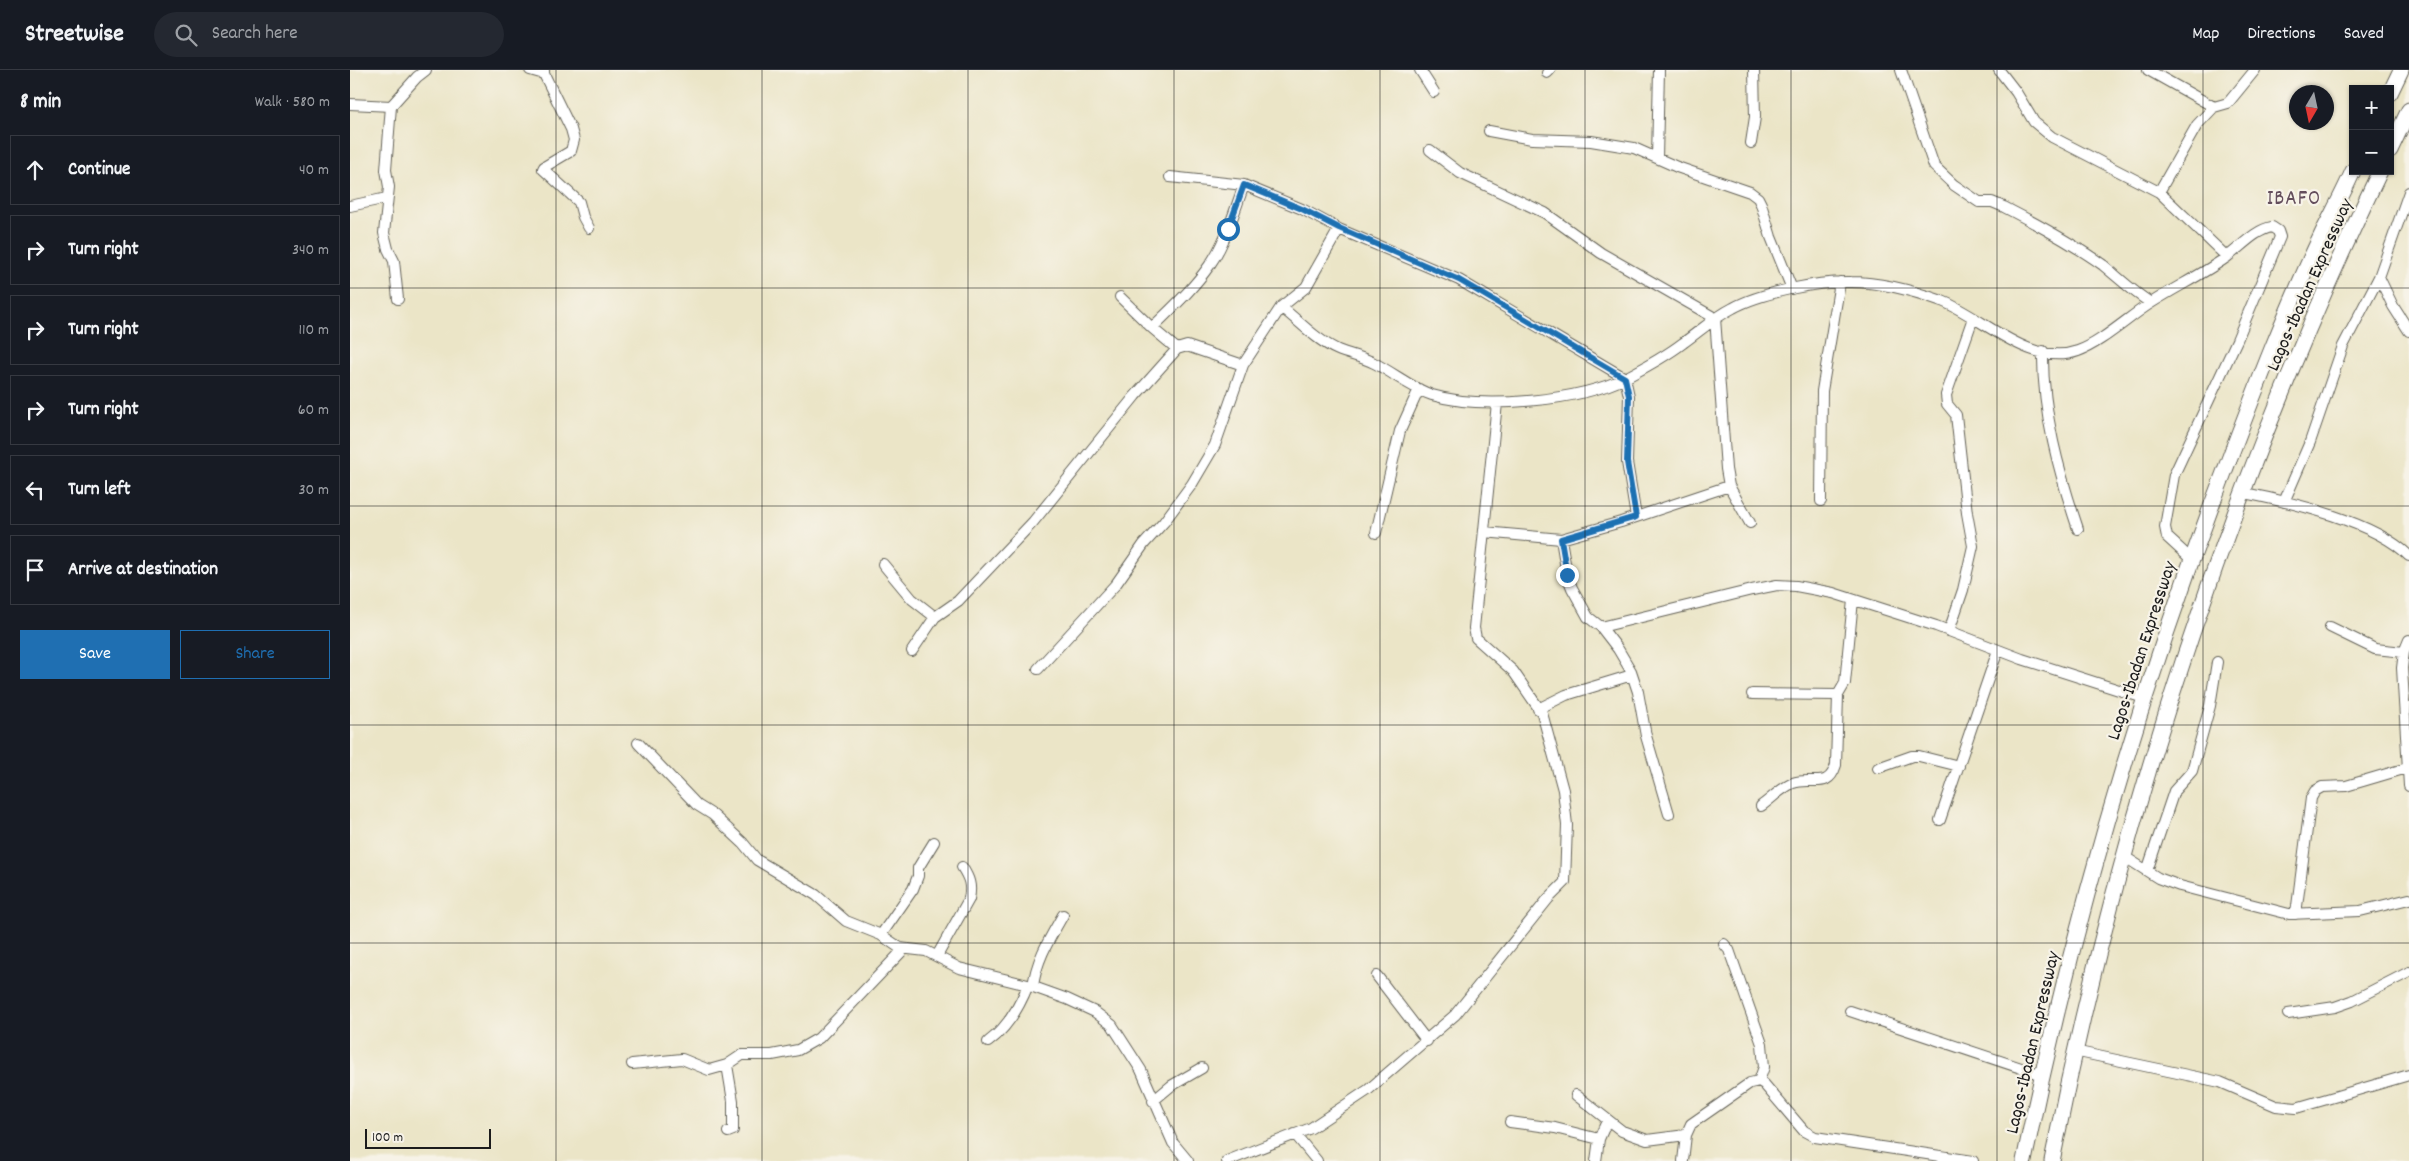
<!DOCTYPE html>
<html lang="en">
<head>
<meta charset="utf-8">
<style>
  :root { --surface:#171b24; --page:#242831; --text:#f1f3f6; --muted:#9ea1a6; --line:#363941; --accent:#1f6fb2 }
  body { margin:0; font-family:Dekko,sans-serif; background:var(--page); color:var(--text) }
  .controls { position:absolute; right:15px; top:15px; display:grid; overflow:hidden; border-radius:0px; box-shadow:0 1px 4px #0004 }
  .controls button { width:45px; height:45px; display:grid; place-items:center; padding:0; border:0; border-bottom:1px solid var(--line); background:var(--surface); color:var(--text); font:25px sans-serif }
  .compass { position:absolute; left:1939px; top:15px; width:45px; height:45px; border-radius:50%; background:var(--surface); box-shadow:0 1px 4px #0004; rotate:189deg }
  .scale { position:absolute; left:15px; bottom:12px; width:126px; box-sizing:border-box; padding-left:5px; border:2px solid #1c1c1c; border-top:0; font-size:14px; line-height:18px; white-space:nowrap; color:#1c1c1c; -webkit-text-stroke:4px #f7f3e8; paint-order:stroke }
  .stop { position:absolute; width:15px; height:15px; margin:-11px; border:4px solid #1f6fb2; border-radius:50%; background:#fff }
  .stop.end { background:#1f6fb2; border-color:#fff; box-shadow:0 1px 5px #0008 }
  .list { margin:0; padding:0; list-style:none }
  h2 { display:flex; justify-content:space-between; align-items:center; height:65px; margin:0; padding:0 20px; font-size:21px }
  h2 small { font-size:16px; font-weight:400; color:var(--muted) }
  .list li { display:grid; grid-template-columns:32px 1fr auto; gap:15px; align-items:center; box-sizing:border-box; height:70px; margin:0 10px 10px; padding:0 10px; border:1px solid var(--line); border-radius:0px }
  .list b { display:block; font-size:19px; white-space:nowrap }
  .list em { font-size:16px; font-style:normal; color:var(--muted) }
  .actions { display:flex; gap:10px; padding:15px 20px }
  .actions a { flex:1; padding:11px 0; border:1px solid var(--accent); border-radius:0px; text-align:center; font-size:18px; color:var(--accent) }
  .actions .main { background:var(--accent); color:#fff }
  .icon { flex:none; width:28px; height:28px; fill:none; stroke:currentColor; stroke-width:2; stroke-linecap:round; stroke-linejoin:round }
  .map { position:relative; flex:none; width:2059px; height:1091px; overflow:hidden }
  header { display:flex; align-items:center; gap:30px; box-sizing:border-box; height:70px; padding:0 25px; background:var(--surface); border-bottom:1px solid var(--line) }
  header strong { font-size:24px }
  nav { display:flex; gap:28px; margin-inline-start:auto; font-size:18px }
  .search { width:350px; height:45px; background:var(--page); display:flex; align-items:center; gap:12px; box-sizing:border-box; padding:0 18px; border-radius:28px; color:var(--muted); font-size:19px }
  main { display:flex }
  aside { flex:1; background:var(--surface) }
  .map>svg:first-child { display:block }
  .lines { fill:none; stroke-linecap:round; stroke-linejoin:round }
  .minor-casing { stroke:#646258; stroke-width:12 }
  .highway-casing { stroke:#646258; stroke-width:17 }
  .minor { stroke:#fff; stroke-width:10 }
  .highway { stroke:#fff; stroke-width:15 }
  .route { stroke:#1f6fb2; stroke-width:6 }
  .grid { fill:none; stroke:#1c1c1c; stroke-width:1; stroke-opacity:0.55 }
  .labels { text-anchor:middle; stroke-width:4.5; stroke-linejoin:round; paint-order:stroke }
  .street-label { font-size:19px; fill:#1c1c1c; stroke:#f7f3e8 }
  .quarter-label { font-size:21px; letter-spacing:1px; fill:#644e5c; stroke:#f7f3e8 }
</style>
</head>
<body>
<header>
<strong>Streetwise</strong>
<div class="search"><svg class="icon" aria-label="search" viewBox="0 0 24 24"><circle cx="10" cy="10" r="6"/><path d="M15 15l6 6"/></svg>Search here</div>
<nav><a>Map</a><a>Directions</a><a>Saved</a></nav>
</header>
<main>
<aside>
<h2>8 min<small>Walk · 580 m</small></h2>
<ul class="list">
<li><svg class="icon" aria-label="ahead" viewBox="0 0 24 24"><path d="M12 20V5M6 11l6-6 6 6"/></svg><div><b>Continue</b></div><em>40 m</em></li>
<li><svg class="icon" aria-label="right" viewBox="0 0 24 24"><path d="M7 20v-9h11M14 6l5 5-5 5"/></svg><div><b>Turn right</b></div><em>340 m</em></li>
<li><svg class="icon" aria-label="right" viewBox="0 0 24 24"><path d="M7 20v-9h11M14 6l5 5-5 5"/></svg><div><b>Turn right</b></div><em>110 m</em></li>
<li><svg class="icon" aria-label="right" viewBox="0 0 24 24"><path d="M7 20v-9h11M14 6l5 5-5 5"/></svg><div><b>Turn right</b></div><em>60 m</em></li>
<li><svg class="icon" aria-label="left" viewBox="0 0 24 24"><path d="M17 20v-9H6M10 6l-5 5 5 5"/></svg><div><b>Turn left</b></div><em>30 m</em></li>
<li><svg class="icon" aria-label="arrive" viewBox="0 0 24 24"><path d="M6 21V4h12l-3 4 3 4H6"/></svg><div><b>Arrive at destination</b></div></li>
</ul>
<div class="actions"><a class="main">Save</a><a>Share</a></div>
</aside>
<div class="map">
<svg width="2059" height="1091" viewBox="0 0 2059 1091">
  <rect width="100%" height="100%" fill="#f7f3e8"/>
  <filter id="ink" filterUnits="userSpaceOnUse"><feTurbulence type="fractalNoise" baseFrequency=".02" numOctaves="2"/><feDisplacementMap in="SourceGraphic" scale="10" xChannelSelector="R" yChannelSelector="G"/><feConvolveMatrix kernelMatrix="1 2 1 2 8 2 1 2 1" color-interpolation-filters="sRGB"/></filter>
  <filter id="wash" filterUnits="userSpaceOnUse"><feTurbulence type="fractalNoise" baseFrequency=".0096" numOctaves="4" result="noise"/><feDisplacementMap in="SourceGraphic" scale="20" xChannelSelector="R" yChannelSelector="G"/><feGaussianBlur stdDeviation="1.12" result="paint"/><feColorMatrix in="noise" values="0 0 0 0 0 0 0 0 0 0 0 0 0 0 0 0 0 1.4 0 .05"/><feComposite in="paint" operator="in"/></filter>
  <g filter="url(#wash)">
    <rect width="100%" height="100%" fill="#ebe5c7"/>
  </g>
  <g filter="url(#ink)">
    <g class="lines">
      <defs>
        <path id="minor" d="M180,0l14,4v-4
          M1070,0l14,22
          M1551,0l33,96 20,19 25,17h13l12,5c33,17 68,36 99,58 16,13 30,27 48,38
          M1649,0l17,22 18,30 18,15 107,55 68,65
          M1798,0l66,37
          M1197,3l3,-3
          M194,4l27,55 3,11 -3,11 -27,16 -1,2 36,33 4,15 6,11
          M0,34l41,2
          M1139,61l43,8 59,2 43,7 43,19 73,25 8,6 3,6 10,33 21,52
          M1401,73l4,-26 -1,-47
          M1080,80l30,23 85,40 56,40 114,65
          M1307,88l2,-88
          M820,107l74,8 58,24 37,20 120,51 166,98 4,18 -2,66 9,55
          M1809,122l38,-67 17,-18 14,-4 27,-33
          M0,136l37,-8
          M2029,207l14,29 16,25
          M770,227l32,31 25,21
          M48,229l-4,-38 -6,-12 -4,-16 5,-46 -3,-17 5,-64 26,-29 9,-7
          M931,237c18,14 36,34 57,43 12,5 25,7 36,13 20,10 37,25 58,32 50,15 149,6 195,-18 19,-10 39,-21 56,-34 17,-12 32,-26 50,-35 27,-15 86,-27 118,-26 29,0 63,9 91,19 41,16 88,67 136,50 23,-8 52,-35 73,-48 25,-16 52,-29 76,-46 14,-10 28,-27 45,-30l6,4 2,6 -43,103 -63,135 -9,52 2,10 24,22
          M1365,248l11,151 3,17 21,37
          M802,258c20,-20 41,-39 57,-62 17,-24 25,-54 35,-81
          M1693,281c-1,61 16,121 35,178
          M1894,423c47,9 132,29 165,63
          M1471,431l1,-110 18,-109
          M1934,432l26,-60 33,-96 36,-69 30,-85
          M1134,462l77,7 60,-17 108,-36
          M1026,463l24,-102 19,-42
          M1211,469l6,36 5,13 16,29 13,10 17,22 13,22 7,21 8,44 23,78
          M533,494l29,35 23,18
          M1251,557l151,-37 25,-5 19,1 37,7 103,33 86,33 122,39
          M1980,557l45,22 29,3
          M1599,561l14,-41 10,-44 -6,-33 -11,-98 -9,-11 -1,-9 27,-77
          M2059,570l-5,12 -2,16 7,118
          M562,581l23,-34 23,-16 75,-79 102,-126 42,-47 10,-3 56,19
          M688,599l78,-85 28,-40 20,-22 28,-38 23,-39 28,-80 38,-58 25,-20 33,-58
          M1402,624l86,1 7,-12 8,-83
          M1188,639l28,-14 66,-20
          M288,673l59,62 16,10 30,28 14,17 59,35 30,26 35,14 19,13 26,3 33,17 69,17 39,14 28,13 17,13 29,45 32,73 15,18
          M1528,698l34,-12h7l40,10
          M1411,736c10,-7 20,-18 32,-23 19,-7 35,8 43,-18l2,-70
          M1590,750l58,-170
          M1775,787l33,21 22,8 109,28 71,-3 49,-12
          M1797,801l27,-80 18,-20 18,-65 7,-44
          M1946,844l15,-116 4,-7 7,-4 24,-1 61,-18
          M531,865l32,-46 5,-13v-8l16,-26
          M1374,874l5,6 33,94 2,23 -5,14
          M587,886l32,-57c3,-14 0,-21 -7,-32
          M1027,906l50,65
          M683,917c3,-27 17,-49 30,-72
          M1500,941l192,64
          M1938,944l47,-7 17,-6 57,-29
          M638,972c19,-14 31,-34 40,-57
          M1724,981l146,31 56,24 20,2 113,-33
          M282,994l50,-5 27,11 18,-5 15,-10h30l26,-5 21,-12 85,-89
          M377,995l6,36v29l-5,2
          M1226,1025l46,36 25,9 39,-5
          M803,1031l18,-15 31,-18
          M1160,1052l45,6 44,11
          M945,1064l22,27
          M877,1091l84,-33 57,-38 87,-75 93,-116 17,-17 2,-57 -4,-35 -21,-77 -29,-42 -37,-33 -2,-10 23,-225
          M1246,1091l3,-22 8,-18
          M1333,1091l3,-26 5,-11 59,-41 9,-2 5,3 40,47 11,6 158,24"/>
        <path id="highway" d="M2040,23l11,-23
          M2040,80l19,-40
          M1674,1091c48,-236 115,-466 201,-691 30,-79 61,-161 98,-238 10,-20 21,-40 30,-61
          M1702,1091c67,-341 178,-676 328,-990"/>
      </defs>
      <!-- minor casing -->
      <use href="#minor" class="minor-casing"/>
      <!-- highway casing -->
      <use href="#highway" class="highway-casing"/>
      <!-- minor -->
      <use href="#minor" class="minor"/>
      <!-- highway -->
      <use href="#highway" class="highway"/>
    </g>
  </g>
  <g class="lines" filter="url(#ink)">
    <!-- route -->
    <path class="route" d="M878,159l16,-44 58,24 37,19 120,52 166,98 4,18 -2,66 9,55 -75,22 6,36"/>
  </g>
  <!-- grid -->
  <path class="grid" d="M206,0v1091M412,0v1091M618,0v1091M824,0v1091M1030,0v1091M1235,0v1091M1441,0v1091M1647,0v1091M1853,0v1091M0,218h2059M0,436h2059M0,655h2059M0,873h2059"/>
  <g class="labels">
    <!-- street labels -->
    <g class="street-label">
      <text transform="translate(1958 214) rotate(-66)" y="7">Lagos-Ibadan Expressway</text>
      <text transform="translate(1790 580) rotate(-72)" y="7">Lagos-Ibadan Expressway</text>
      <text transform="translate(1681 972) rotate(-77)" y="7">Lagos-Ibadan Expressway</text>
    </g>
    <!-- quarter labels -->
    <g class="quarter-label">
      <text x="1944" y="134">IBAFO</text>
    </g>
  </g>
</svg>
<div class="controls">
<button>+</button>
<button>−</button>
</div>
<svg class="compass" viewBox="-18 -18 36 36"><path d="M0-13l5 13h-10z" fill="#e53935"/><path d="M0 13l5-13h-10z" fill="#9ea1a6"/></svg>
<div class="scale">100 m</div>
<div class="stop" style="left:878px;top:159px"></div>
<div class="stop end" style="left:1217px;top:505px"></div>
</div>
</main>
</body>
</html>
